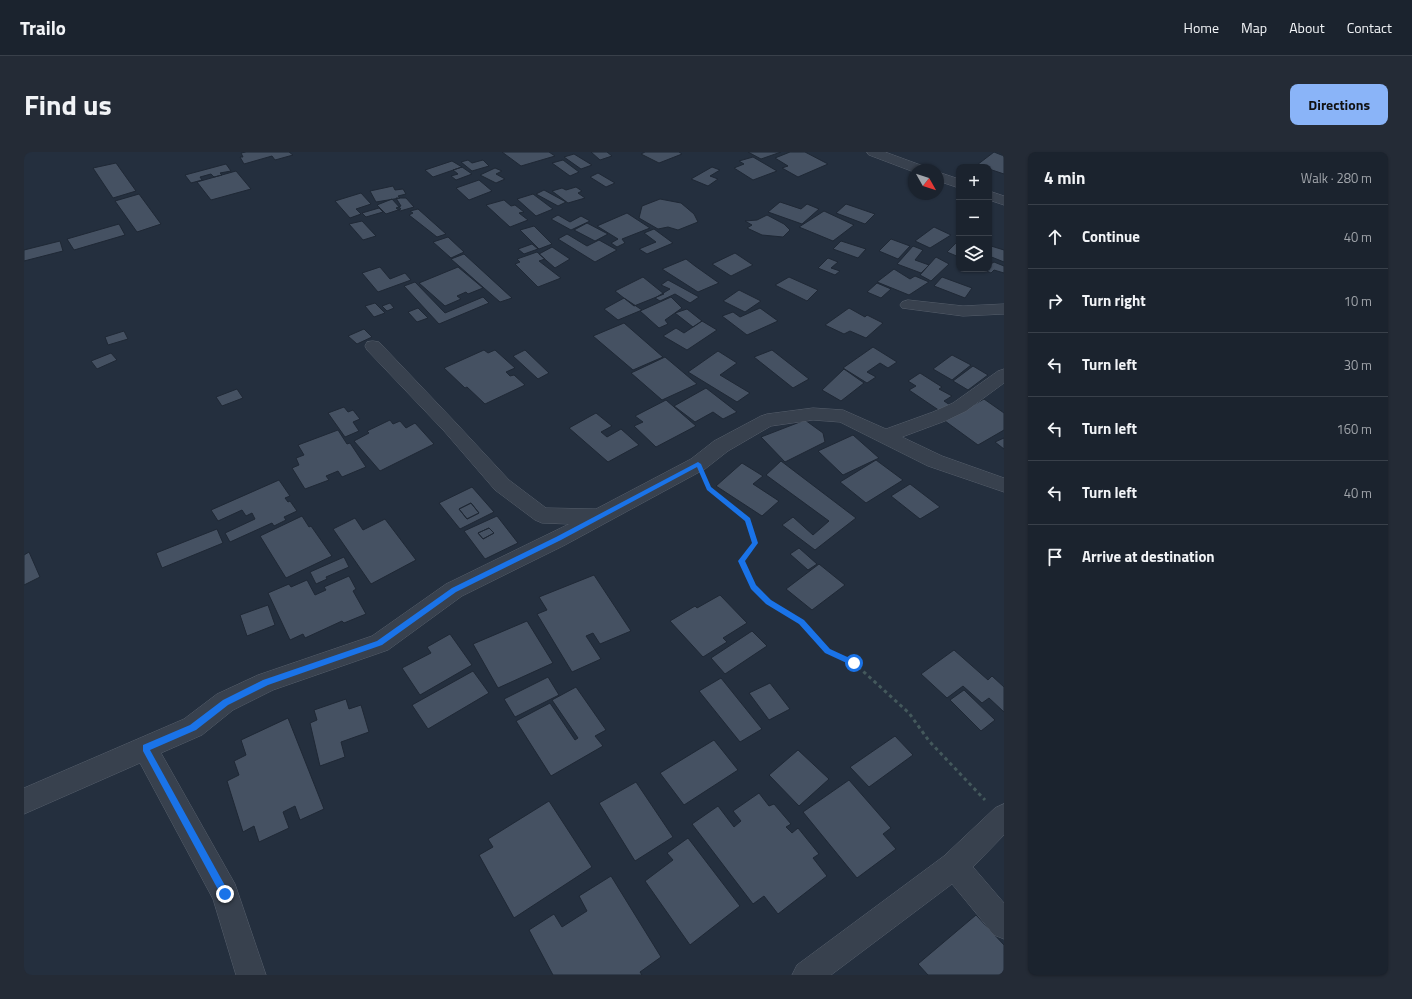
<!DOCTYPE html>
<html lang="en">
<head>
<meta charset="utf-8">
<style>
  :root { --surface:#1b232e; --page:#242b36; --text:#f1f3f6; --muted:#a0a4aa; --line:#39404a; --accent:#8ab4f8 }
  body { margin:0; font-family:"Titillium Web",sans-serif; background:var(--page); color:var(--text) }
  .controls { position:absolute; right:12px; top:12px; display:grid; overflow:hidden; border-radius:8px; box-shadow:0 1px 3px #0004 }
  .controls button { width:36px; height:36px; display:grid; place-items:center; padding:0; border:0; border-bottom:1px solid var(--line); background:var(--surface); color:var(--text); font:20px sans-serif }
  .compass { position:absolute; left:884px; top:12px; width:36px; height:36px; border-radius:50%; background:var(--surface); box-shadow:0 1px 3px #0004; rotate:129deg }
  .stop { position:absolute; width:12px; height:12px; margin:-9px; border:3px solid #1a73e8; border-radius:50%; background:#fff }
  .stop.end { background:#1a73e8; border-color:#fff; box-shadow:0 1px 4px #0008 }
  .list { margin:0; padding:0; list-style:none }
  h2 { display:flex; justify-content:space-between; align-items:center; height:52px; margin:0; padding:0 16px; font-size:17px }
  h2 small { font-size:13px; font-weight:400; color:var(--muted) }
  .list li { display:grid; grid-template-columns:26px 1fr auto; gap:12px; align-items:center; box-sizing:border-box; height:64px; padding:0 16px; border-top:1px solid var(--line) }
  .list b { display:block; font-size:15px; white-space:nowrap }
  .list em { font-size:13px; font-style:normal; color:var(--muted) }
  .icon { flex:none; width:22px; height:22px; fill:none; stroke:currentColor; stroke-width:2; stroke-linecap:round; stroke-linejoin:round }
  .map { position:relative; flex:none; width:980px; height:823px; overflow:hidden; border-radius:8px }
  header { display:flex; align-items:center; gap:24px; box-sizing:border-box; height:56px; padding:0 20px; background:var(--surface); border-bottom:1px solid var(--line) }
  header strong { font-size:19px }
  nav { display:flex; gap:22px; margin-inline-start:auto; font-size:14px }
  .intro { display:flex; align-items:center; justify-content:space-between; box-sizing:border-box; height:96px; padding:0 24px }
  h1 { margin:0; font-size:28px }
  .button { padding:10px 18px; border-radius:8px; background:var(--accent); color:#111; font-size:14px; font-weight:700 }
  main { display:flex; gap:24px; padding:0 24px }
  aside { flex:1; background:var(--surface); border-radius:8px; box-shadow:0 1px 3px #0004 }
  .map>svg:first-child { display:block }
  .building { fill:#455162; stroke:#1f2835; fill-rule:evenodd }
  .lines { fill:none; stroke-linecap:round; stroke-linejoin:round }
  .street-casing { stroke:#565f6c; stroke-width:1 }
  .path-far1 { stroke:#44595c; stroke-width:2.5; stroke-dasharray:3 3; stroke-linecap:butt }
  .path { stroke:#44595c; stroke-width:3; stroke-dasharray:3.5 3.5; stroke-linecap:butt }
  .street { fill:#38414e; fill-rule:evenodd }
  .route { fill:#1a73e8 }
</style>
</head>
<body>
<header>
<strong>Trailo</strong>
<nav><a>Home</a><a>Map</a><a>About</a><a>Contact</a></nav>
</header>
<div class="intro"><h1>Find us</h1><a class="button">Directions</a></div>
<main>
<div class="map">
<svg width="980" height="823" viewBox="0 0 980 823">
  <rect width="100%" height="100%" fill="#242f3e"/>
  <!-- building -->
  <path class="building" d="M222,0h43l4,3 -18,5 -3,-4 -28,8 -4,-7h3l-2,-4z
    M478,0h47l6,4 -34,10z
    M567,0h16l5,4 -12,4z
    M621,0h34l3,2 -23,9 -18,-9z
    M724,0h33l-20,7z
    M766,0h15l23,12 -30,13 -16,-9 6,-2 -13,-8z
    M970,0l10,4v18l-15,-5v-2l-12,-2z
    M550,2l18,11 -11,4 -17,-12z
    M729,5l24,14 -24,9 -19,-12 10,-4 -5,-3z
    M444,8l4,3 11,-3 6,6 -17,5 -11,-9z
    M539,8l16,12 -9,4 -18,-13z
    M428,9l10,6 -29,10 -8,-7z
    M92,11l20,28 -23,7 -20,-30z
    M202,12l5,7 -11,2 2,2 -8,2 -3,-3 -11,3 2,3 -11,3 -6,-8z
    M438,15l10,7 -16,6 -5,-4 7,-2 -5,-4z
    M688,15l8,3 -10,6 8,3 -10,7 -17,-7z
    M471,16l7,3 -6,3 9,5 -9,4 -16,-8z
    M212,19l15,18 -40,11 -14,-18z
    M574,21l17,10 -9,4 -16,-10z
    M455,28l13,11 -23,9 -13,-12z
    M369,34l2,4 8,-1 3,5 -8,2 2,2 -24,4 -6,-11z
    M552,35l6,4 -4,2 7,5 -17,5 -16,-12 10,-3 4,2z
    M520,38l22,12 -8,4 -22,-12z
    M337,41l10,11 -15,5 5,5 -11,4 -15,-17z
    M115,42l22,30 -24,8 -22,-31z
    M509,42l20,15 -17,7 -19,-17z
    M372,46h10l8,9 -14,4 -4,-3 5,-2z
    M368,47l9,10 -15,5 -9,-9z
    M636,47l21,4 13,11 4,8 -20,8 -10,-3 -10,2 -19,-11 3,-12z
    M480,48l7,6 4,-1 9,7 -5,1 9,7 -18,7 -24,-22z
    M756,50l21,7 6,-5 12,5 -17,15 -34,-12z
    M822,52l29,10 -10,10 -29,-11z
    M355,56l4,4 -17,5 -4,-4z
    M394,57l28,25 -9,3 -28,-22 4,-2 -3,-2z
    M800,59l30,14 -21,16 -34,-14z
    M603,61l23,15 -28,11 3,4 -8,4 -6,-4 7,-4 -21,-13z
    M534,63l12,7 11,-6 9,5 -19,9 -20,-11z
    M743,63l17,9 6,6 -7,7 -21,-2 -15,-7 5,-3 -7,-4 12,-1z
    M338,69l14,15 -13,4 -14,-16z
    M563,71l21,11 -13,7 -21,-11z
    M95,72l6,11 -51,15 -7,-11z
    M510,74l18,18 -13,5 -19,-19z
    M910,75l17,8 -21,13 -15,-7z
    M630,77l19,14 -26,11 -8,-5 17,-7 -12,-9z
    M543,82l20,12 12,-6 18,10 -22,12 -37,-23z
    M424,85l16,15 -13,6 -18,-16z
    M867,87l19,7 -12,13 -19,-8z
    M935,88v17l-12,-5z
    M36,89l3,10 -39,10v-11z
    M817,89l25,8 -8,9 -25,-9z
    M508,92l6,5 -14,5 -6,-5z
    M889,94l10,4 -8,10 14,5 -8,8 -24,-9z
    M967,94l13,4v12l-15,-6v-8z
    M528,95l18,12 -15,9 -16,-14z
    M513,100l8,7 -6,2 22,17 -23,9 -23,-23 5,-2 -3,-3z
    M711,101l18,12 -22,11 -19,-12z
    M440,102l48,44 -12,4 -49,-43z
    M912,105l13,7 -18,17 -11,-6z
    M804,106l10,4 -7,6 9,3 -5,4 -17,-7z
    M662,107l9,7 24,17 -21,9 -36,-23z
    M970,110l10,4v7l-10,-3 -3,3 -9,-4h7v-4z
    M356,115l10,12 15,-6 6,7 -33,12 -16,-19z
    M434,115l25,21 -15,6 -2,-2 -9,4 4,3 -16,7 -26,-23z
    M870,117l16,10 5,-3 14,6 -20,13 -32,-13z
    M619,125l21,17 -30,12 -19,-15z
    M765,125l29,13 -11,11 -32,-16z
    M918,125l30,11 -7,10 -31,-12z
    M644,128l31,17 -9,6 -15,-9 -15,7 -5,-3 15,-9 -9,-4z
    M391,130l30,31 38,-16 6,6 -50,21 -35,-38z
    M853,131l14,6 -10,9 -14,-6z
    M715,138l22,11 -16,11 -22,-11z
    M647,145l11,11 -17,12 3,4 -9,4 -19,-17z
    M600,146l18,12 -24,10 -14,-11z
    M351,151l10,10 -11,4 -9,-11z
    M366,151l4,5 -7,3 -5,-5z
    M394,156l10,10 -11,4 -9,-10z
    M736,156l18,13 -31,14 -25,-19 11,-4 7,5z
    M825,156l16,9 2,-2 16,8 -17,15 -16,-7 -6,3 -19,-9z
    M663,157l15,12 -9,6 -18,-14z
    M678,169l15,9 -30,20 -24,-14 13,-8 8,5z
    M600,171l39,34 -30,13 -40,-34z
    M340,177l8,8 -15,7 -9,-8z
    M100,179l4,8 -20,6 -3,-8z
    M849,195l24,15 -9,6 -8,-5 -13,9 9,5 -9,6 -24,-15z
    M460,198l4,3 7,-3 20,18 -9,4 4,4 4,-1 11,10 -40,19 -18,-17 -2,1 -21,-20z
    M501,198l24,23 -11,6 -25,-23z
    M748,198l37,29 -16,9 -39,-31z
    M694,199l19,12 -17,12 30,18 -13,9 -49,-30z
    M87,201l6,7 -20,9 -6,-8z
    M928,203l19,10 -19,15 -19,-11z
    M641,205l32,27 -35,16 -31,-27z
    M949,214l15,9 -20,15 -15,-9z
    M820,217l20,14 -23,18 -19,-11z
    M896,221l22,14 -3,2 13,7 -8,5 6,4 -10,6 -31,-21 7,-4 -8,-5z
    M682,236l31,24 -14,7 -10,-7 -18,10 -21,-16z
    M213,237l6,9 -21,8 -6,-9z
    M960,247l20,14v17l-26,15 -33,-24z
    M642,248l30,26 -40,21 -22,-21 9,-4 -8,-6z
    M320,255l4,5 5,-2 7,9 -7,3 6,9 -14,6 -17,-24z
    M572,261l16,13 -11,6 6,5 14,-8 18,16 -31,17 -39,-34z
    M366,268l3,4 7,-3 6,7 9,-5 19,21 -54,27 -26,-30 15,-8 -2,-2z
    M781,268l18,13 2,9 -40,20 -24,-25z
    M314,278l9,14 3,-1 16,24 -24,10 -4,-6 -12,5 3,4 -24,9 -13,-21 7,-3 -3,-7 8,-3 -6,-10z
    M829,283l26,23 -36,17 -25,-24z
    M980,286v11l-9,-7z
    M852,308l27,20 -37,23 -26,-21z
    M757,309l75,57 -41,32 -33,-25 11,-8 20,18 16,-14 -63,-46z
    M718,311l21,13 -10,8 26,17 -17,15 -46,-30z
    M255,328l11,16 -5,2 3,4 2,-1 7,10 -13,6 2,3 -12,6 -2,-3 -42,19 -5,-9 30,-14 -3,-6 -6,3 -4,-6 -24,11 -7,-11z
    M886,332l30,23 -20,12 -29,-23z
    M448,335l22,25 -34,17 -21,-26zM447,351l8,10 -12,6 -8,-10z
    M447,351l8,10 -12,6 -8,-10z
    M278,364l7,11 2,-1 21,30 -46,22 -26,-42z
    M473,364l21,27 -33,16 -21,-28zM465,376l5,5 -11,6 -5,-6z
    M331,366l8,12 22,-11 31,41 -45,24 -38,-55z
    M465,376l5,5 -11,6 -5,-6z
    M193,377l6,14 -61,25 -6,-15z
    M775,396l18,16 -9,6 -18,-16z
    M5,400l11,25 -16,8v-30z
    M320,405l5,10 -23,10 1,2 -11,5 -6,-12z
    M795,412l26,21 -33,25 -26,-21z
    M570,423l37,56 -31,13 -7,-11 -7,3 15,23 -29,13 -35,-58 10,-4 -8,-13z
    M325,424l7,13 -3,2 13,23 -22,9 -2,-2 -37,17 -2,-4 -13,6 -22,-47 21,-9 2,3 16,-7 8,15 11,-5 -2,-3z
    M696,443l27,28 -24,15 4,4 -24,15 -33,-36 25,-15 2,2z
    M244,453l7,20 -28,11 -7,-21z
    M503,469l26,42 -55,25 -25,-44z
    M728,479l15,15 -42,28 -14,-16z
    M426,482l22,31 -52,30 -18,-27 29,-15 -4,-6z
    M930,498l34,30 4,-4 12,11v25l-15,-14 -7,5 -19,-17 -16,12 -26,-24z
    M449,519l16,22 -61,36 -16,-24z
    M524,525l11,18 -44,22 -11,-18z
    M697,526l41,51 -22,13 -41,-51z
    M746,531l20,26 -21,11 -20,-27z
    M552,535l30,43 -11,6 8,10 -52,30 -35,-55 34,-18 25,37 3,-2 -26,-38z
    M940,538l31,30 -14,11 -31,-31z
    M322,547l3,10 12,-4 8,27 -28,10 4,15 -25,9 -10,-43 7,-3 -3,-10z
    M264,566l36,91 -24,11 -5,-14 -12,6 6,16 -30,14 -5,-16 -11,6 -16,-51 12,-6 -5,-14 12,-6 -5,-15z
    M871,584l18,19 -44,32 -19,-20z
    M690,588l24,30 -54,35 -24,-32z
    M774,598l31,29 -30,27 -30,-31z
    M825,628l42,48 -8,6 13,15 -39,29 -54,-66z
    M612,630l37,55 -38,24 -36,-58z
    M735,641l10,13 5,-2 17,20 -5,3 6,6 6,-5 21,26 -6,4 14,18 -49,38 -14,-18 -11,8 -61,-80 26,-18 16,21 7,-6 -8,-10z
    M525,649l43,66 -78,51 -35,-63 14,-8 -5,-8z
    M664,686l52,68 -50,39 -45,-64 28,-21 -6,-7z
    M587,724l50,81 -21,15 2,3h-89l-24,-45 25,-16 8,13 25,-16 -8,-15z
    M952,763l28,30v30h-76l-10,-11z"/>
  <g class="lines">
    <defs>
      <path id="street" d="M843,0h18l41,15 1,3h-13v2l-45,-17z
        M914,20l21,7v9l-21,-7z
        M965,39l15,5v9l-15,-5z
        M884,148l55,6 41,-2v10l-41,2 -61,-8 -2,-3 2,-3z
        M349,189l6,1 77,81 53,57 37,28 50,1 95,-50 23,-18 47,-25 6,-2 46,-6 30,2 43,19 47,-17 20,-9 45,-32 6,-2v14l-38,28 -21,10 -43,16 40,19 62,22v14l-76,-26 -88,-44 -27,-2 -42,6 -43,25 -23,18 -140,76 -103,51 -74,54 -115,40 -40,20 -31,25 -41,18 74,131 31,91h-30l-23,-76 -73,-136 -116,51v-26l160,-69 33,-25 41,-19 114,-39 74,-52 123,-60 -27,-1 -7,-3 -40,-30 -51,-59 -77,-81 -2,-4 2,-4z
        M980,652v31l-31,32 31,36v36l-10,-4 -42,-51 -121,91h-39l5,-10 147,-109 51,-48z"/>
    </defs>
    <!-- street casing -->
    <use href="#street" class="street-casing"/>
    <!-- path-far1 -->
    <path class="path-far1" d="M683,332l2,4 39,32 7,23 -13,18 11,26 15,15 32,19"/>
    <!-- path -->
    <path class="path" d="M775,468l28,31 27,12 55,50 20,28 56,59"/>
    <!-- street -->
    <use href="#street" class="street"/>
  </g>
  <!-- route -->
  <path class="route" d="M674,310l3,2 10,23 39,31 8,25 -13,18 11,24 15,15 33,20 26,29 26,12v4h-5l-26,-12 -26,-29 -33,-20 -15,-15 -13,-28 14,-18 -7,-22 -38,-31 -10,-23 -136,73 -105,52 -74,53 -114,40 -40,20 -32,25 -46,20 78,141 1,3 -1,3 -3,2 -3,-2 -79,-146v-6l47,-20 33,-25 40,-20 114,-39 75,-53 104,-51z"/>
</svg>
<div class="controls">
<button>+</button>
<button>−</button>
<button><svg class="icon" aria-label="layers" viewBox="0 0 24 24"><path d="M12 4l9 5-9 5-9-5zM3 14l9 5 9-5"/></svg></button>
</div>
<svg class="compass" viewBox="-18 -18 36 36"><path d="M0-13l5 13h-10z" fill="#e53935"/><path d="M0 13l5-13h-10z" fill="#a0a4aa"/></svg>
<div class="stop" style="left:830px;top:511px"></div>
<div class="stop end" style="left:201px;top:742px"></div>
</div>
<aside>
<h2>4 min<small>Walk · 280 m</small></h2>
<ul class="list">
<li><svg class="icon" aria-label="ahead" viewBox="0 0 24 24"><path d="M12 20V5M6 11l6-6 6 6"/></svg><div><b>Continue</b></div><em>40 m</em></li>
<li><svg class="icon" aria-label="right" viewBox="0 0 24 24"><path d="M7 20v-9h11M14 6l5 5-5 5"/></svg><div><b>Turn right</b></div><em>10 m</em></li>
<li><svg class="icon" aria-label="left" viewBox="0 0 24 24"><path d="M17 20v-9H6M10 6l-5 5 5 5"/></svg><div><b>Turn left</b></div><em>30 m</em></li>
<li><svg class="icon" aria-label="left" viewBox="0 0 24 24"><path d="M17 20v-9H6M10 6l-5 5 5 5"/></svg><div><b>Turn left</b></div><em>160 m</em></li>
<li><svg class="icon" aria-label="left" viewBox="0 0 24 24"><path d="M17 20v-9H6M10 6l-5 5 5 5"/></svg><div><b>Turn left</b></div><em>40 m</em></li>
<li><svg class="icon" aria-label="arrive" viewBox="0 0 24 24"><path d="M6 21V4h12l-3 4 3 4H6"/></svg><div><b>Arrive at destination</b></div></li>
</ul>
</aside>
</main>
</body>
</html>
